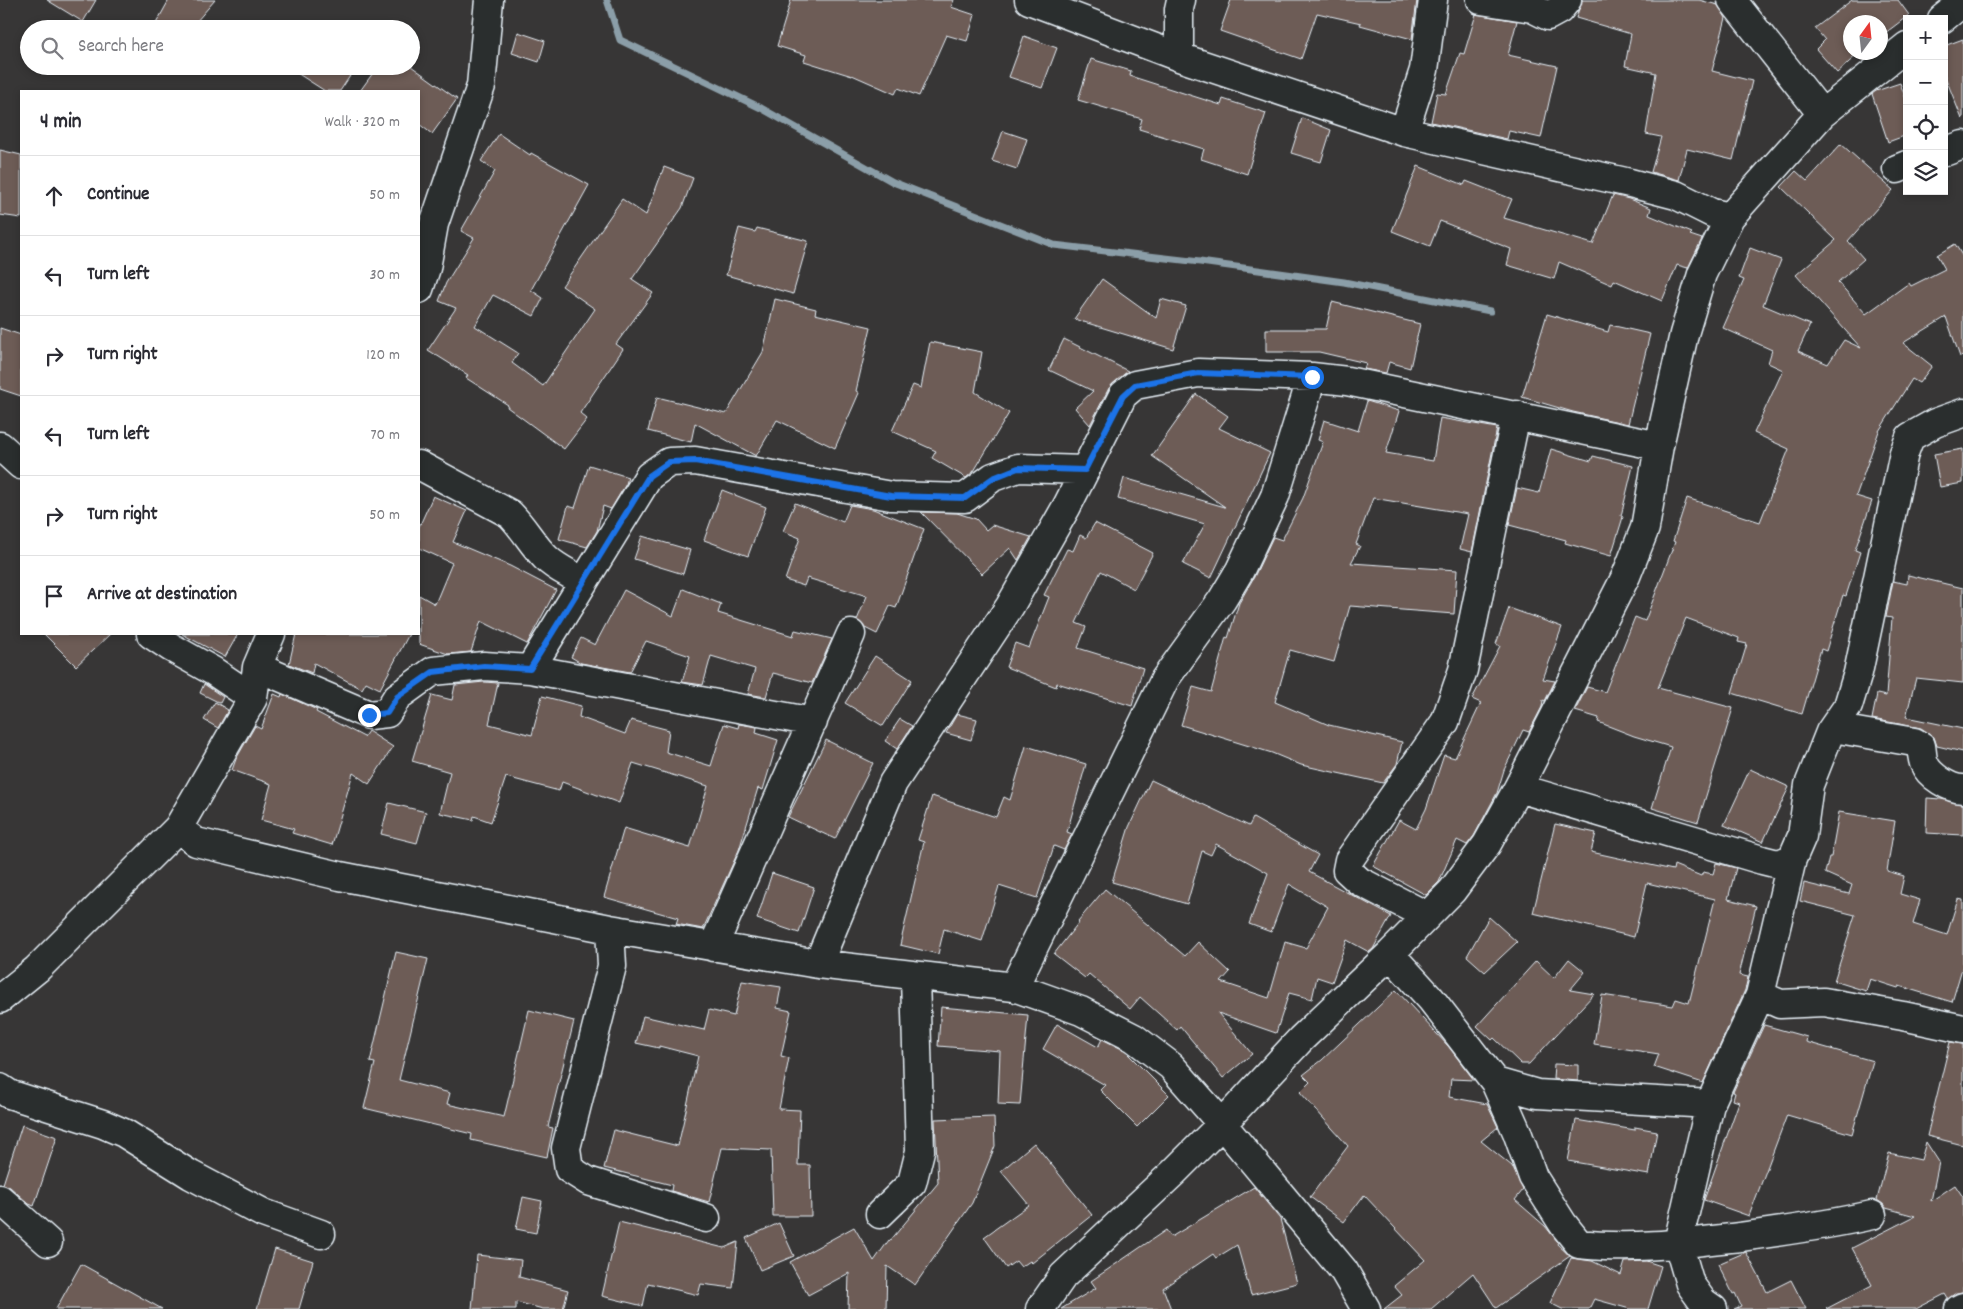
<!DOCTYPE html>
<html lang="en">
<head>
<meta charset="utf-8">
<style>
  :root { --surface:#fff; --page:#f7f7f7; --text:#2b2b33; --muted:#7c7c81; --line:#e1e1e2 }
  body { margin:0; font-family:Dekko,sans-serif; background:var(--page); color:var(--text) }
  .controls { position:absolute; right:15px; top:15px; display:grid; overflow:hidden; border-radius:0px; box-shadow:0 2px 8px #0003 }
  .controls button { width:45px; height:45px; display:grid; place-items:center; padding:0; border:0; border-bottom:1px solid var(--line); background:var(--surface); color:var(--text); font:25px sans-serif }
  .compass { position:absolute; left:1843px; top:15px; width:45px; height:45px; border-radius:50%; background:var(--surface); box-shadow:0 2px 8px #0003; rotate:15deg }
  .stop { position:absolute; width:15px; height:15px; margin:-11px; border:4px solid #1a73e8; border-radius:50%; background:#fff }
  .stop.end { background:#1a73e8; border-color:#fff; box-shadow:0 1px 5px #0008 }
  .list { margin:0; padding:0; list-style:none }
  h2 { display:flex; justify-content:space-between; align-items:center; height:65px; margin:0; padding:0 20px; font-size:21px }
  h2 small { font-size:16px; font-weight:400; color:var(--muted) }
  .list li { display:grid; grid-template-columns:32px 1fr auto; gap:15px; align-items:center; box-sizing:border-box; height:80px; padding:0 20px; border-top:1px solid var(--line) }
  .list b { display:block; font-size:19px; white-space:nowrap }
  .list em { font-size:16px; font-style:normal; color:var(--muted) }
  .icon { flex:none; width:28px; height:28px; fill:none; stroke:currentColor; stroke-width:2; stroke-linecap:round; stroke-linejoin:round }
  .map { position:relative; flex:none; width:1963px; height:1309px; overflow:hidden }
  .search { position:absolute; background:var(--surface); box-shadow:0 2px 8px #0003; left:20px; top:20px; width:400px; height:55px; display:flex; align-items:center; gap:12px; box-sizing:border-box; padding:0 18px; border-radius:28px; color:var(--muted); font-size:19px }
  .panel { position:absolute; background:var(--surface); box-shadow:0 2px 8px #0003; left:20px; top:90px; width:400px; height:545px; border-radius:0px }
  .map>svg:first-child { display:block }
  .lines { fill:none; stroke-linecap:round; stroke-linejoin:round }
  .stream { stroke:#8b9ea8; stroke-width:7 }
  .building { fill:#6d5b57; stroke:#e8f1f8 }
  .minor-casing { stroke:#e8f1f8; stroke-width:31 }
  .minor { stroke:#2a2d2e; stroke-width:28 }
  .route { stroke:#1a73e8; stroke-width:6 }
</style>
</head>
<body>
<div class="map">
<svg width="1963" height="1309" viewBox="0 0 1963 1309">
  <rect width="100%" height="100%" fill="#373636"/>
  <filter id="ink" filterUnits="userSpaceOnUse"><feTurbulence type="fractalNoise" baseFrequency=".02" numOctaves="2"/><feDisplacementMap in="SourceGraphic" scale="10" xChannelSelector="R" yChannelSelector="G"/><feConvolveMatrix kernelMatrix="1 2 1 2 8 2 1 2 1" color-interpolation-filters="sRGB"/></filter>
  <g filter="url(#ink)">
    <g class="lines">
      <!-- stream -->
      <path class="stream" d="M607,0l13,40 141,68 132,74 161,63 146,17 144,20 146,29"/>
    </g>
    <!-- building -->
    <path class="building" d="M47,0h49l-13,22z
      M169,0h46l-25,29h-37z
      M791,0h163l-3,7 24,8 -8,26 -21,-6 -27,61 -21,-8 -3,6 -43,-19v1l-48,-15 2,-6 -29,-9z
      M1231,0h186l-5,39 -52,-14 1,-2 -44,-10 -16,46 -81,-28z
      M1582,0h117l19,5 8,13 -14,53 40,10 -19,79 -46,-11 -8,31 -28,-8 10,-35 -15,-3 10,-61 -31,-7 6,-32 -55,-16z
      M1852,0h46l11,15 -29,22v-15h-30v30h10l-23,21 -21,-24 9,-9 -10,-12z
      M1476,14l41,7 -9,34 49,11 -16,72 -32,-7 -2,8 -76,-17 6,-29 9,1 14,-41 4,1z
      M518,32l27,9 -6,21 -27,-9z
      M1024,36l33,12 -15,40 -33,-11z
      M1963,39v79l-1,1 -18,-45v-28z
      M1091,59l40,12 -1,5 91,29 2,-6 43,14 -19,61 -46,-15 3,-10 -65,-20 3,-10 -64,-19z
      M286,66h50l14,10 -10,15h-15z
      M378,66h33l46,33 -25,35 -13,-10v-33h-59z
      M1900,83l7,19v33l-19,7 -16,-48 4,-3z
      M1302,118l29,12 -10,32 -30,-9z
      M1003,131l24,8 -10,30 -25,-8z
      M499,134l31,21 1,-2 58,32 -58,105 12,8 -9,18 -41,-21 -18,31 43,27 -6,10 31,23 52,-77 -33,-23 60,-87 24,16 18,-48 29,11 -11,30 -50,71 21,14 -37,51 7,5 -43,64 7,6 -23,30 -57,-42 1,-2 -42,-27 2,-3 -40,-25 28,-42 -17,-7 7,-18 28,-45 -13,-7 34,-60 -14,-10z
      M1841,144l52,46 -45,51 16,18 -26,23 28,32 43,-31 2,3 34,-17 -8,-14 18,-11 8,13v99l-3,1 -14,-40 -43,26 29,23 -13,17 -7,-4 -33,52 -23,65 16,5 -17,49 5,2 -14,44 -3,-1 -17,56 -5,-2 -19,65 -70,-21 15,-49 -9,-2 1,-4 -53,-20 -28,70 75,20 -35,114 -46,-14 19,-61 -37,-11 -36,-14 1,-4 -24,-7 12,-24 18,5 30,-75 10,4 30,-79 -2,-1 14,-43 73,24 29,-73 -35,-16 29,-63 -15,-7 4,-13 -49,-22 21,-48 -5,-2 11,-30 31,12 -18,45 47,20 -12,26 30,13 16,-24 17,8 -65,-73 40,-35 -55,-53 15,-16 11,10z
      M0,150l21,5v63l-21,-3z
      M1418,166l46,19 2,-4 46,18 -8,19 89,26 20,-49 16,4 22,9 -2,7 43,18 -2,2 12,4 -14,29 -11,-3 -15,36 -48,-21 -2,5 -53,-23 -5,17 -47,-14 4,-16 -71,-28 -10,25 -38,-15z
      M739,228l16,4 2,-4 51,13 -15,53 -67,-19z
      M1102,279l54,39 5,-19 25,7 -13,43 -99,-30z
      M775,299l41,10 -1,5 56,13 -15,64 3,2 -24,55 -58,-28 -21,36 -61,-33 -4,19 -43,-11 9,-34 69,17 37,-62z
      M1332,302l88,22 -10,44 -21,-6 -3,11 -22,-4 2,-6 -47,-11h-53v-23h60z
      M1547,314l61,18 2,-7 40,9 -22,90 -55,-12 -51,-15z
      M0,328l21,7v61l-21,-7z
      M1064,339l64,32 -19,17 -19,37 -15,-17 18,-17 -44,-21z
      M930,342l52,10 -7,40 34,21 -35,58 -8,7 -34,-20 4,-7 -44,-20 21,-46 8,3z
      M1196,394l32,22 -9,12 51,25 -59,125 -28,-14 22,-40 -87,-25 6,-21 101,29 -73,-51z
      M1367,401l32,10 -13,42 47,8 7,-43 57,10 -25,124 -12,-3 8,-35 -95,-16 -17,46 4,2 -9,17 106,7 -3,44 -104,-8 -16,56 -44,-12 -15,52 54,23 73,17 -5,22 -14,19 -82,-18 -29,-12 -91,-28 12,-38 18,5 15,-55 2,1 11,-35 15,-26 19,-40 9,3 21,-42 20,-56 -5,-2 6,-20 34,11z
      M1551,449l40,12 2,-5 40,10 -12,50 2,1 -12,39 -46,-13 1,-3 -57,-15 8,-37 22,5z
      M1963,449v34l-23,4 -6,-33z
      M589,465l39,12 -2,7 -15,25 -8,-3 -6,25 -10,16 -28,-8 9,-33 7,2z
      M722,490l44,17 -18,49 -44,-16z
      M433,496l34,15 -14,31 57,24 46,24 -29,54 -46,-23 -10,31 -23,2 -29,-10v-49l16,9 17,-41 -33,-15v-21z
      M795,503l48,19 7,-17 23,4 51,20 -28,79 -6,-2 -13,28 -12,-6 -8,-8 10,-24 -60,-18 -3,8 -19,-6 15,-42 -17,-7z
      M921,512l36,1 19,6 10,11 6,-5 39,12 -13,23 -8,-12 -28,26z
      M1095,523l58,30 -19,36 -33,-18 -25,52 10,4 -8,21 65,20 -11,38 -75,-23 -1,4 -50,-20 9,-24 14,5 20,-51 -5,-2 23,-46 6,2 7,-16 6,3z
      M642,536l48,14 -7,24 -49,-15z
      M1908,575l55,13v95l-47,-5 -10,39 57,12v23l-26,-6 -3,-9 -13,-9 -49,-9 5,-25 9,2 6,-78 -6,-1 7,-36 14,3z
      M683,589l38,15 -3,9 75,23 2,-6 37,9 -20,44 -39,-10 -7,24 -18,-3 7,-25 -44,-13 -8,29 -21,-3 8,-26 -44,-15 -16,31 -49,-9 -10,-6 10,-19 14,7 29,-55 49,26z
      M1509,608l53,19 -19,52 12,2 -10,20 -2,-1 -1,7 -13,25 -6,-2 -19,40 -7,23 -23,43 -7,9 -10,-5 -18,42 -13,13 -53,-29 26,-46 17,9 10,-20 18,-54 11,3 26,-55 -9,-4 28,-53 -4,-2z
      M44,634h66l-34,32z
      M182,634h56l-13,23z
      M296,634h113l-29,55 -14,-7 -4,7 -48,-26 -2,10 -23,-9z
      M875,656l37,24 -29,46 -38,-23z
      M484,682l14,1 -9,41 43,11 10,-39 39,10 -2,11 46,17 6,-14 38,10 -3,22 45,14 13,-42 14,4 1,-4 18,3 -1,6 22,7 -15,50 -5,-2 -19,62 -36,79 -27,-5 2,-6 -74,-21 20,-69 66,20 18,-62 -75,-23 -14,40 -57,-21 -3,9 -53,-14 -15,45 -17,-6 -1,4 -33,-7 10,-41 -38,-11 20,-66 20,5 3,-15z
      M204,684l19,13 -3,6 -20,-10z
      M274,694l7,3 1,-3 35,16 -1,2 48,25 4,-6 25,16 -24,37 -16,-11 -21,72 -40,-12 2,-4 -33,-9 10,-36 -39,-14 4,-11 19,-33 6,3z
      M215,702l13,8 -10,18 -14,-8z
      M957,714l20,5 -6,21 -25,-7z
      M900,719l12,7 -15,23 -12,-8z
      M826,740l47,23 -38,76 -47,-22z
      M1026,746l60,18 -19,68 5,2 -8,16 -10,-4 -17,52 -38,-12 -17,55 -38,-12 -6,25 -38,-9 24,-103 -6,-2 14,-44 64,21 8,-20 6,3z
      M1750,769l39,18 -26,55 -39,-17z
      M1151,780l98,46 4,-8 65,37 -9,17 82,44 -18,33 -4,3 -22,-12 -15,42 -15,-5 -5,22 -23,-6 -13,40 -58,-20 34,41 -29,24 -43,-52 -3,4 -37,-33 -10,12 -41,-35 -4,4 -31,-24 25,-32 -1,-1 27,-32 80,67 13,-14 32,30 -9,10 48,16 16,-56 21,6 22,-41 -39,-23 -18,48 -22,-8 19,-51 -52,-29 -5,11 -9,-4 -15,53 -75,-22 17,-55z
      M1927,798l14,1 22,5v31l-37,-2z
      M389,803l37,9 -9,31 -36,-9z
      M1839,812l56,9 -8,50 17,5 -4,18 20,6 -7,24 34,11 11,-36 5,1v65l-11,37 -53,-16 -1,2 -28,-9 -4,12 -32,-10 21,-66 -55,-14 4,-18 45,11 3,-9 -27,-12 4,-16h2z
      M1555,824l41,9 -5,19 82,18 1,-5 27,11 2,-4 10,2 3,-11 20,5 -8,31 28,7 -17,69 9,2 -3,13 -42,93 -49,-16 5,-13 -65,-10 8,-49 71,11 3,-7 13,4 26,-104 -68,-16 -13,54 -101,-24z
      M772,873l42,14 -15,46 -42,-14z
      M1489,917l28,25 -32,30 -18,-16z
      M396,952l32,7 -29,121 51,13 -3,11 57,13 25,-107 45,11 -26,106 5,1 -6,29 -76,-17 1,-6 -108,-26 11,-45 -5,-1z
      M1569,959l16,13 -15,18 24,4 -65,70h-8l-27,-26 -2,2 -15,-14 59,-65 18,17z
      M742,981l39,6 -4,21 14,3 -10,45 8,2 -10,51 21,1 -2,55h12l1,51h-38l-2,-66 -49,-2 -13,54 -38,-11 1,-6 -68,-17 10,-38 64,16 20,-90 -39,-10v2l-23,-5 7,-27 61,14 5,-20 25,6z
      M1396,990l53,57 25,33 -23,-1 -2,18 38,7 11,23 -17,14 31,25 11,24 -8,10 30,26 13,16 -1,2 13,12 -74,52 -23,-35 -42,36h-47l18,-14 -8,-9 31,-26 -61,-65 -20,27 -34,-25 38,-51 -48,-54 10,-10 -7,-7 19,-15z
      M941,1007l87,8 -8,90 -22,-1 2,-53 -62,-5z
      M1057,1024l41,23 4,-8 22,11 45,45 -32,32 -37,-37 5,-5 -62,-36z
      M1764,1025l43,12 -1,5 67,19 -21,73 -65,-19 -38,101 -45,-16 35,-98 -6,-2 2,-7 -2,-1z
      M1950,1042l13,2v101l-36,-9z
      M1554,1064l24,1v16l-25,-2z
      M994,1117l1,29 -23,57 -57,82 -28,-19 -1,43h-38l1,-36 -41,22 -18,-33 64,-35 20,34 15,-21 1,1 48,-58 -3,-64z
      M1576,1120l59,10v-3l22,4 -8,44 -81,-14z
      M22,1125l35,12 -23,69 -5,-2 -19,-17 -7,-3z
      M1926,1142l13,20 -8,39 24,-16 8,12v95l-7,1 -8,6 -3,-5 -29,15h-90l46,-24 -20,-37 63,-32 -29,-8 -3,-4 -6,-4 12,-47 32,7z
      M1034,1143l58,72 -60,48 -2,-2 -9,6 -5,-6 -10,7 -22,-31 45,-32 -28,-34z
      M1254,1187l26,32 17,64 -46,12 -14,-50 -21,13 -3,-4 -50,34 8,21h-110l35,-21 -5,-7 75,-51 5,7z
      M523,1197l19,4 -6,32 -20,-4z
      M619,1222l105,26 14,-6 -5,46 -32,-4 -3,11 -50,-12 -5,23 -41,-10z
      M779,1223l15,33 -34,14 -14,-32z
      M275,1249l38,12 -14,48h-42z
      M1746,1252l21,40 24,-12 15,29h-72l7,-3 -6,-13 -2,1 -15,-30z
      M477,1255l44,5 -2,17 49,13 -5,19h-20l-27,-7v7h-44z
      M1571,1258l21,3 29,14 4,-13 21,-1 15,5 -13,43h-18l-36,-10 -5,10h-27l-12,-6z
      M81,1264l81,45h-106z"/>
    <g class="lines">
      <defs>
        <path id="minor" d="M1029,0l150,57 225,75 226,51 46,12 36,18 18,4
          M1481,0l51,8 16,8 11,-6 8,-10
          M1732,0l90,114
          M1942,19l21,-17
          M1179,57v-48l2,-9
          M1404,132l20,-62 9,-70
          M1944,152l19,-7
          M1897,169l10,-4
          M419,289l7,-21 8,-44 47,-138 8,-86
          M0,446l21,19
          M419,465l91,49c14,14 22,30 36,44 10,10 25,16 37,24
          M151,634l21,14 41,23 40,27
          M257,667l112,48 18,-2 10,-16 36,-26 51,-5 46,3 283,53
          M530,669l119,-193 20,-14 26,-1 196,35 74,2 28,-21 25,-9 67,2
          M1830,732l9,-3 75,13 7,4c1,5 1,12 3,17 5,13 26,26 39,26
          M1518,788l244,72 16,4 14,-5
          M178,828l18,14 144,34 270,53 208,35 196,23 67,24 53,27 37,28 51,58 122,147 22,38
          M1427,916l-68,-35 -12,-11 2,-10 96,-138 18,-52 53,-255
          M610,929l2,37 -46,182 3,21 19,12 118,37
          M713,947l138,-313
          M1390,954l41,45 64,83 22,50 16,45 30,47 16,20c54,6 108,-1 161,-7 45,-6 88,-12 132,-22
          M818,964l75,-181 117,-177 57,-100 56,-111 12,-10 63,-12 114,4 35,4 312,65
          M1014,987l151,-308 57,-79 18,-30 35,-74 37,-119
          M1760,995l20,9 44,-2 79,14 60,13
          M0,999l37,-30 141,-141 75,-130 4,-31 14,-33
          M1495,1082l42,12 173,10
          M0,1088l9,6 94,30 21,9 67,42 72,38 58,21
          M0,1199l48,43
          M880,1214l32,-31 8,-32 -5,-174
          M1040,1309l23,-33 111,-104 48,-48 79,-85 89,-85 62,-63 35,-47 31,-56 108,-212 19,-48 14,-82 25,-112 18,-60 28,-57 92,-103 85,-68
          M1713,1309l-10,-7 -13,-18 -12,-41 32,-139 50,-109 32,-136 10,-23 7,-51 21,-53 18,-26 10,-33 46,-220 6,-16 25,-14 28,-10
          M1959,1309l4,-2"/>
      </defs>
      <!-- minor casing -->
      <use href="#minor" class="minor-casing"/>
      <!-- minor -->
      <use href="#minor" class="minor"/>
    </g>
  </g>
  <g class="lines" filter="url(#ink)">
    <!-- route -->
    <path class="route" d="M369,715l18,-2 10,-16 36,-25 51,-6 46,3 119,-193 20,-14 26,-1 196,35 74,2 28,-20 25,-10 67,2 38,-74 12,-11 63,-12 114,4"/>
  </g>
</svg>
<div class="controls">
<button>+</button>
<button>−</button>
<button><svg class="icon" aria-label="locate" viewBox="0 0 24 24"><circle cx="12" cy="12" r="6"/><path d="M12 2v4M12 18v4M2 12h4M18 12h4"/></svg></button>
<button><svg class="icon" aria-label="layers" viewBox="0 0 24 24"><path d="M12 4l9 5-9 5-9-5zM3 14l9 5 9-5"/></svg></button>
</div>
<svg class="compass" viewBox="-18 -18 36 36"><path d="M0-13l5 13h-10z" fill="#e53935"/><path d="M0 13l5-13h-10z" fill="#7c7c81"/></svg>
<div class="stop" style="left:1312px;top:377px"></div>
<div class="stop end" style="left:369px;top:715px"></div>
<div class="search"><svg class="icon" aria-label="search" viewBox="0 0 24 24"><circle cx="10" cy="10" r="6"/><path d="M15 15l6 6"/></svg>Search here</div>
<section class="panel">
<h2>4 min<small>Walk · 320 m</small></h2>
<ul class="list">
<li><svg class="icon" aria-label="ahead" viewBox="0 0 24 24"><path d="M12 20V5M6 11l6-6 6 6"/></svg><div><b>Continue</b></div><em>50 m</em></li>
<li><svg class="icon" aria-label="left" viewBox="0 0 24 24"><path d="M17 20v-9H6M10 6l-5 5 5 5"/></svg><div><b>Turn left</b></div><em>30 m</em></li>
<li><svg class="icon" aria-label="right" viewBox="0 0 24 24"><path d="M7 20v-9h11M14 6l5 5-5 5"/></svg><div><b>Turn right</b></div><em>120 m</em></li>
<li><svg class="icon" aria-label="left" viewBox="0 0 24 24"><path d="M17 20v-9H6M10 6l-5 5 5 5"/></svg><div><b>Turn left</b></div><em>70 m</em></li>
<li><svg class="icon" aria-label="right" viewBox="0 0 24 24"><path d="M7 20v-9h11M14 6l5 5-5 5"/></svg><div><b>Turn right</b></div><em>50 m</em></li>
<li><svg class="icon" aria-label="arrive" viewBox="0 0 24 24"><path d="M6 21V4h12l-3 4 3 4H6"/></svg><div><b>Arrive at destination</b></div></li>
</ul>
</section>
</div>
</body>
</html>
